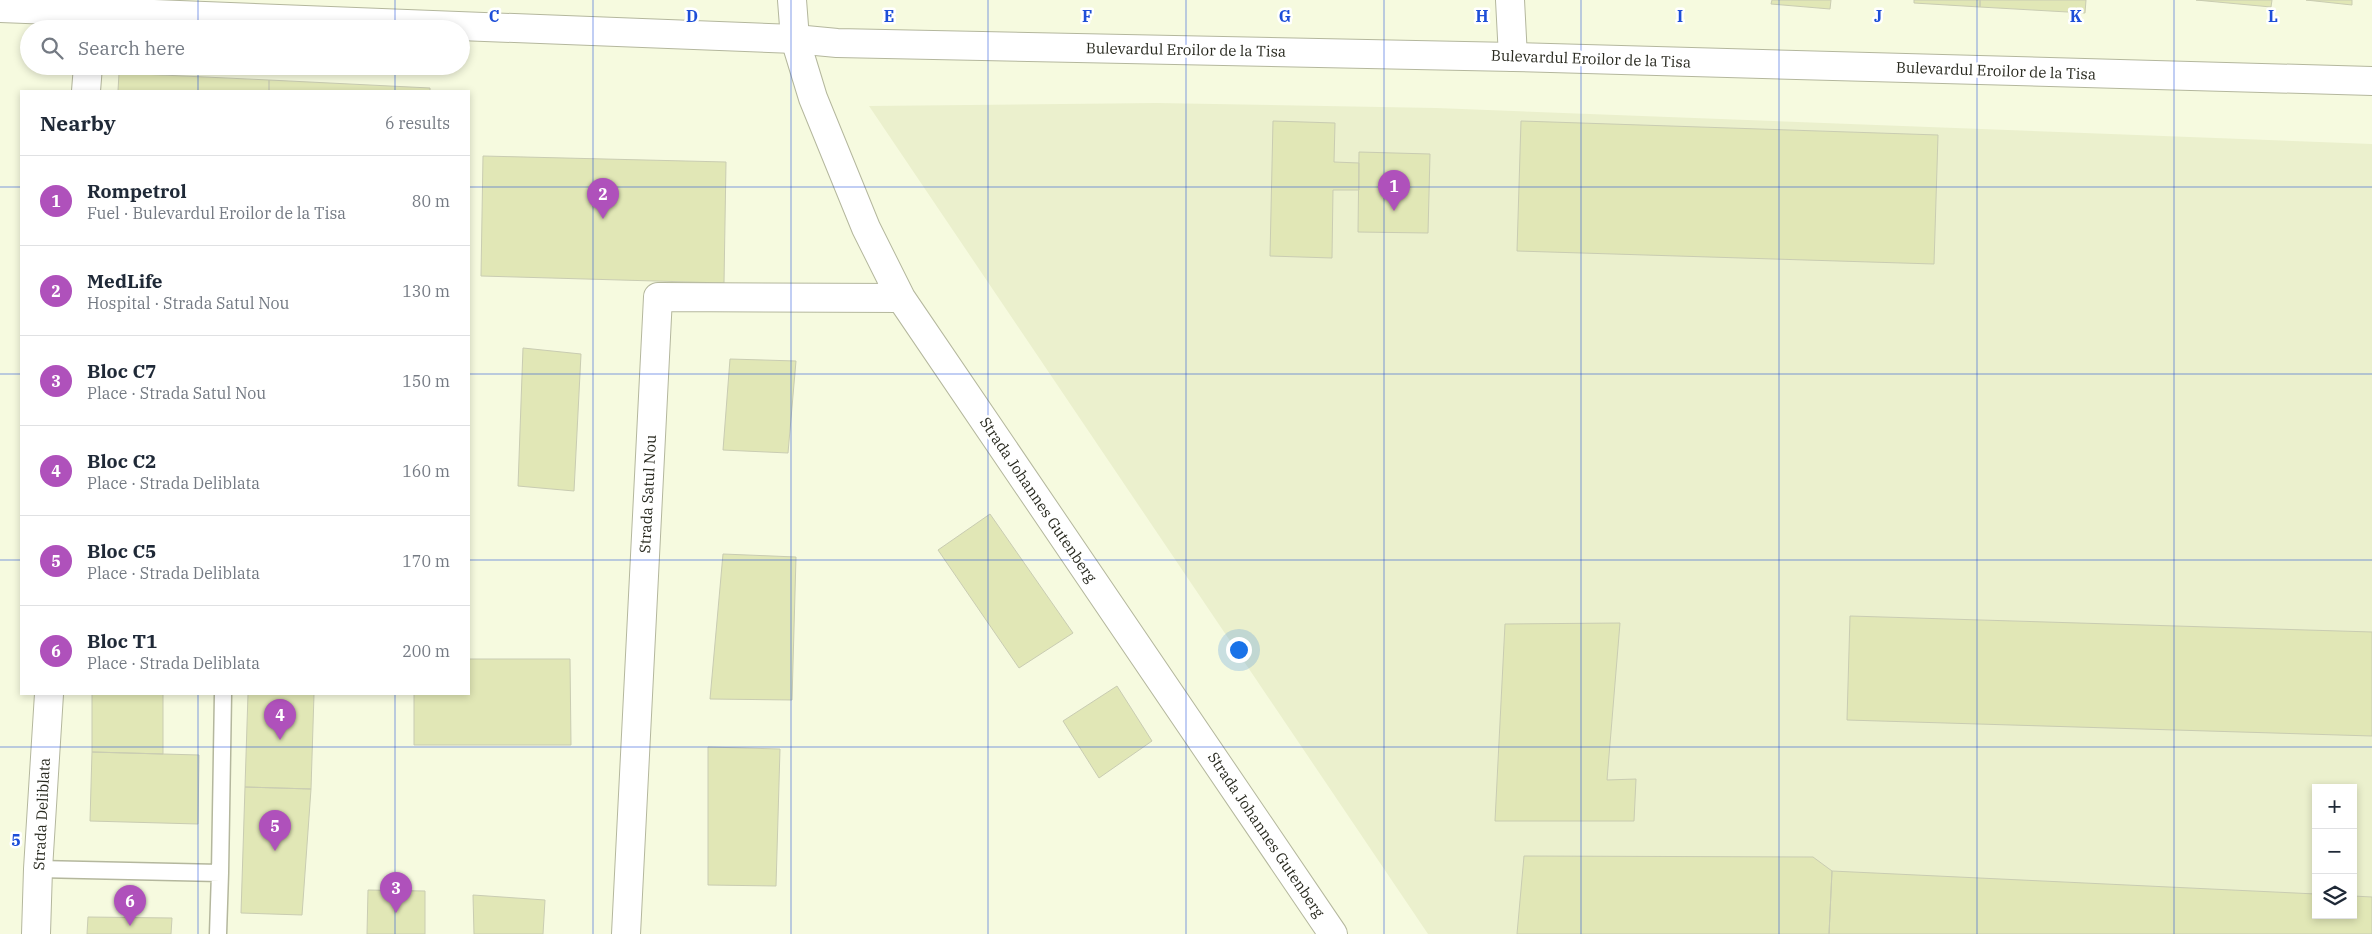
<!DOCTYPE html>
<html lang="en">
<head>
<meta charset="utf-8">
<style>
  :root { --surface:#fff; --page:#f2f2f3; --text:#1f2937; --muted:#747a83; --line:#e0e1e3; --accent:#af51bb }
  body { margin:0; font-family:"IBM Plex Serif",serif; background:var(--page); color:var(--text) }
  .controls { position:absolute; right:15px; bottom:15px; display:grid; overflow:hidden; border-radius:0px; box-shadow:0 2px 8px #0003 }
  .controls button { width:45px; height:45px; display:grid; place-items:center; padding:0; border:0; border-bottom:1px solid var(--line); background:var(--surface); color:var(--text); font:25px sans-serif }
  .you { position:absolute; left:1238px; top:649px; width:18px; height:18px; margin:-12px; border:4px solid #fff; border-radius:50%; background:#1a73e8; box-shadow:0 0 0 8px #1a73e833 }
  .badge { display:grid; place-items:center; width:32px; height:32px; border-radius:50%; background:var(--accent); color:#fff; font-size:16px; font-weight:700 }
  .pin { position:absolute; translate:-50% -41px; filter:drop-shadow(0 1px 2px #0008) }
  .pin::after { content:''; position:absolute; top:26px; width:18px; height:15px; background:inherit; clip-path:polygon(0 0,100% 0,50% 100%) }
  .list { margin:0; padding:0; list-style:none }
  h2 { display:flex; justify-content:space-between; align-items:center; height:65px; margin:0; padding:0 20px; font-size:21px }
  h2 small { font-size:16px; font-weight:400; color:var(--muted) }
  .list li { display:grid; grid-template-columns:32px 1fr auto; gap:15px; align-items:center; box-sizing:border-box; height:90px; padding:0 20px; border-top:1px solid var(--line) }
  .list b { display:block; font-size:19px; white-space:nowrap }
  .list p { margin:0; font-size:16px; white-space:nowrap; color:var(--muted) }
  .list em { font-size:16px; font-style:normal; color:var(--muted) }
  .icon { flex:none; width:28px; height:28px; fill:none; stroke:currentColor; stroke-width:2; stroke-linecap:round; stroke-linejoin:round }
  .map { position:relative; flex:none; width:2372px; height:934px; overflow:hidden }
  .search { position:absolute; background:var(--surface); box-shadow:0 2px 8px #0003; left:20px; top:20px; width:450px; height:55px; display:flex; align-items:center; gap:12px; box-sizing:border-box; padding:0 18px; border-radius:28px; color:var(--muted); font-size:19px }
  .panel { position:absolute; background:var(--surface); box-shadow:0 2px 8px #0003; left:20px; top:90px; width:450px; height:605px; border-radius:0px }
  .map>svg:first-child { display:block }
  .built { fill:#ebf0cd; fill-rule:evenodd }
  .building { fill:#e1e7b6; stroke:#c9ccb2 }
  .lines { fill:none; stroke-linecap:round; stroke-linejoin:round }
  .lane-casing { stroke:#b4b79d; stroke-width:19 }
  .street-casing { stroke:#b4b79d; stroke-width:30 }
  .secondary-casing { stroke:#b4b79d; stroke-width:30 }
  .lane { stroke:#fff; stroke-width:16 }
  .street { stroke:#fff; stroke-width:28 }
  .secondary { stroke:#fff; stroke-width:28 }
  .grid { fill:none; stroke:#1d4ed8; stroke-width:1; stroke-opacity:0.55 }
  .labels { text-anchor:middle; stroke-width:5; stroke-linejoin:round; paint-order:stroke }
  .street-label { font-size:15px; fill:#28291f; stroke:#fff }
  .grid-label { font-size:16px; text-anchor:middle; font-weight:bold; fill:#1d4ed8; stroke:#fff; stroke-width:5; stroke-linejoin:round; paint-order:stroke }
</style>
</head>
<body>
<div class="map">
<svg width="2372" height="934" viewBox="0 0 2372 934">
  <rect width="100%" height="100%" fill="#f6fadf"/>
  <!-- built -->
  <path class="built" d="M1157,103l279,5 936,36v790h-944l-559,-828zM2316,788h37v127h-37z"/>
  <!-- building -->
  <path class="building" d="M1772,0h59l-1,9 -59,-5z
    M1914,0h66v7l-66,-4z
    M1980,0h106l-1,13 -105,-6z
    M2196,0h76l-1,7z
    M2306,0h46v5z
    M119,73l150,7v11h-151z
    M269,80l161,8v3h-161z
    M1273,121l62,2 -1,39 25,1v27h-26l-1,68 -62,-2z
    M1521,121l417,14 -4,129 -417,-13z
    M1359,152l71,2 -2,79 -70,-1z
    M483,156l243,6 -2,121 -243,-7z
    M523,348l58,6 -7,137 -56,-5z
    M730,359l66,2 -8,92 -65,-3z
    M990,514l83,119 -54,35 -81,-118z
    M723,554l73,3 -4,143 -82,-1z
    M1850,616l522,16v104l-525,-16z
    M1620,623l-13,157 29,-1 -2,42h-139l10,-197z
    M469,659h101l1,86h-157v-51h55z
    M1117,686l35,55 -53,37 -36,-57z
    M92,694h71v60l-71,-2z
    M248,694h66l-3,95 -66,-2z
    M708,747l72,2 -4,137 -68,-1z
    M92,752l107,3 -1,69 -108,-3z
    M245,787l66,2 -9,126 -61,-2z
    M1524,856l289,1 19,14 -3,63h-312z
    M1832,871l484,23v21h37v-19l19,1v37h-543z
    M368,890l57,1v43h-58z
    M473,895l72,5 -2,34h-69z
    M88,917l84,1 -1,16h-84z"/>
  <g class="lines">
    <defs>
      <path id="lane" d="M38,869l182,4 3,-179
        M218,934l2,-61"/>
      <path id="street" d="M792,0l3,39 18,59 53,130 35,70 432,636
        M1510,0l3,57
        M86,91l2,-25
        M36,934l2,-65 11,-175
        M626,934l32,-637 243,1"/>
      <path id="secondary" d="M0,8l795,31 42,4 676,14 859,24"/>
    </defs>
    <!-- lane casing -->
    <use href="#lane" class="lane-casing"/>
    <!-- street casing -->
    <use href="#street" class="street-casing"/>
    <!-- secondary casing -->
    <use href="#secondary" class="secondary-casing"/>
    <!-- lane -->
    <use href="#lane" class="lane"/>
    <!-- street -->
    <use href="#street" class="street"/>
    <!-- secondary -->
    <use href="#secondary" class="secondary"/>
  </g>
  <!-- grid -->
  <path class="grid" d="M198,0v29M395,0v29M593,0v934M791,0v934M988,0v934M1186,0v934M1384,0v934M1581,0v934M1779,0v934M1977,0v934M2174,0v934M198,66v25M395,66v25M0,187h21M469,187h1903M0,374h21M469,374h1903M0,560h21M469,560h1903M198,694v240M395,694v240M0,747h2372"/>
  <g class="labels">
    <!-- street labels -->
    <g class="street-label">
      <text transform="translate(1186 50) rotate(1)" y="5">Bulevardul Eroilor de la Tisa</text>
      <text transform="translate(1591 59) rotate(2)" y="5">Bulevardul Eroilor de la Tisa</text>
      <text transform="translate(1996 71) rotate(2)" y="5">Bulevardul Eroilor de la Tisa</text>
      <text transform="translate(648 494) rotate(-87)" y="5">Strada Satul Nou</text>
      <text transform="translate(1038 500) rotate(56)" y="5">Strada Johannes Gutenberg</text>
      <text transform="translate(42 814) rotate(-87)" y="5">Strada Deliblata</text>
      <text transform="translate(1266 835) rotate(56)" y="5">Strada Johannes Gutenberg</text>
    </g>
  </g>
  <g class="grid-label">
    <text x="494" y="22">C</text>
    <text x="692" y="22">D</text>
    <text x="889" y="22">E</text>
    <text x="1087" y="22">F</text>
    <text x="1285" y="22">G</text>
    <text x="1482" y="22">H</text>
    <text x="1680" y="22">I</text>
    <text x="1878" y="22">J</text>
    <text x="2076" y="22">K</text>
    <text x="2273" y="22">L</text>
    <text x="16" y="846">5</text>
  </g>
</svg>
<div class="controls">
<button>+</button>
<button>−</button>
<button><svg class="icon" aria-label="layers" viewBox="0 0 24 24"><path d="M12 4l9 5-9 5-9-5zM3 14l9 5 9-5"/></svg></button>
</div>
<div class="you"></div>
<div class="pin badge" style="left:1394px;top:211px">1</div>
<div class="pin badge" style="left:603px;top:219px">2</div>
<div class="pin badge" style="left:396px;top:913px">3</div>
<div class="pin badge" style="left:280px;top:740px">4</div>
<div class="pin badge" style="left:275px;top:851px">5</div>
<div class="pin badge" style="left:130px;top:926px">6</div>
<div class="search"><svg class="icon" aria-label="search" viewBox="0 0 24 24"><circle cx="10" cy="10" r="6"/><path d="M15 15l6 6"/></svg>Search here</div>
<section class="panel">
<h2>Nearby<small>6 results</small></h2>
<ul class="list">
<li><span class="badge">1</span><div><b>Rompetrol</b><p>Fuel · Bulevardul Eroilor de la Tisa</p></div><em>80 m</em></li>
<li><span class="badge">2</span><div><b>MedLife</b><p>Hospital · Strada Satul Nou</p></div><em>130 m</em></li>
<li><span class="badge">3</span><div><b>Bloc C7</b><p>Place · Strada Satul Nou</p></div><em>150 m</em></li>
<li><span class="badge">4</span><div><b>Bloc C2</b><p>Place · Strada Deliblata</p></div><em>160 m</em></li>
<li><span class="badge">5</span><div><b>Bloc C5</b><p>Place · Strada Deliblata</p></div><em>170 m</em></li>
<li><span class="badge">6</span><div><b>Bloc T1</b><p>Place · Strada Deliblata</p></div><em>200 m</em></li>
</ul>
</section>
</div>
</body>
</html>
